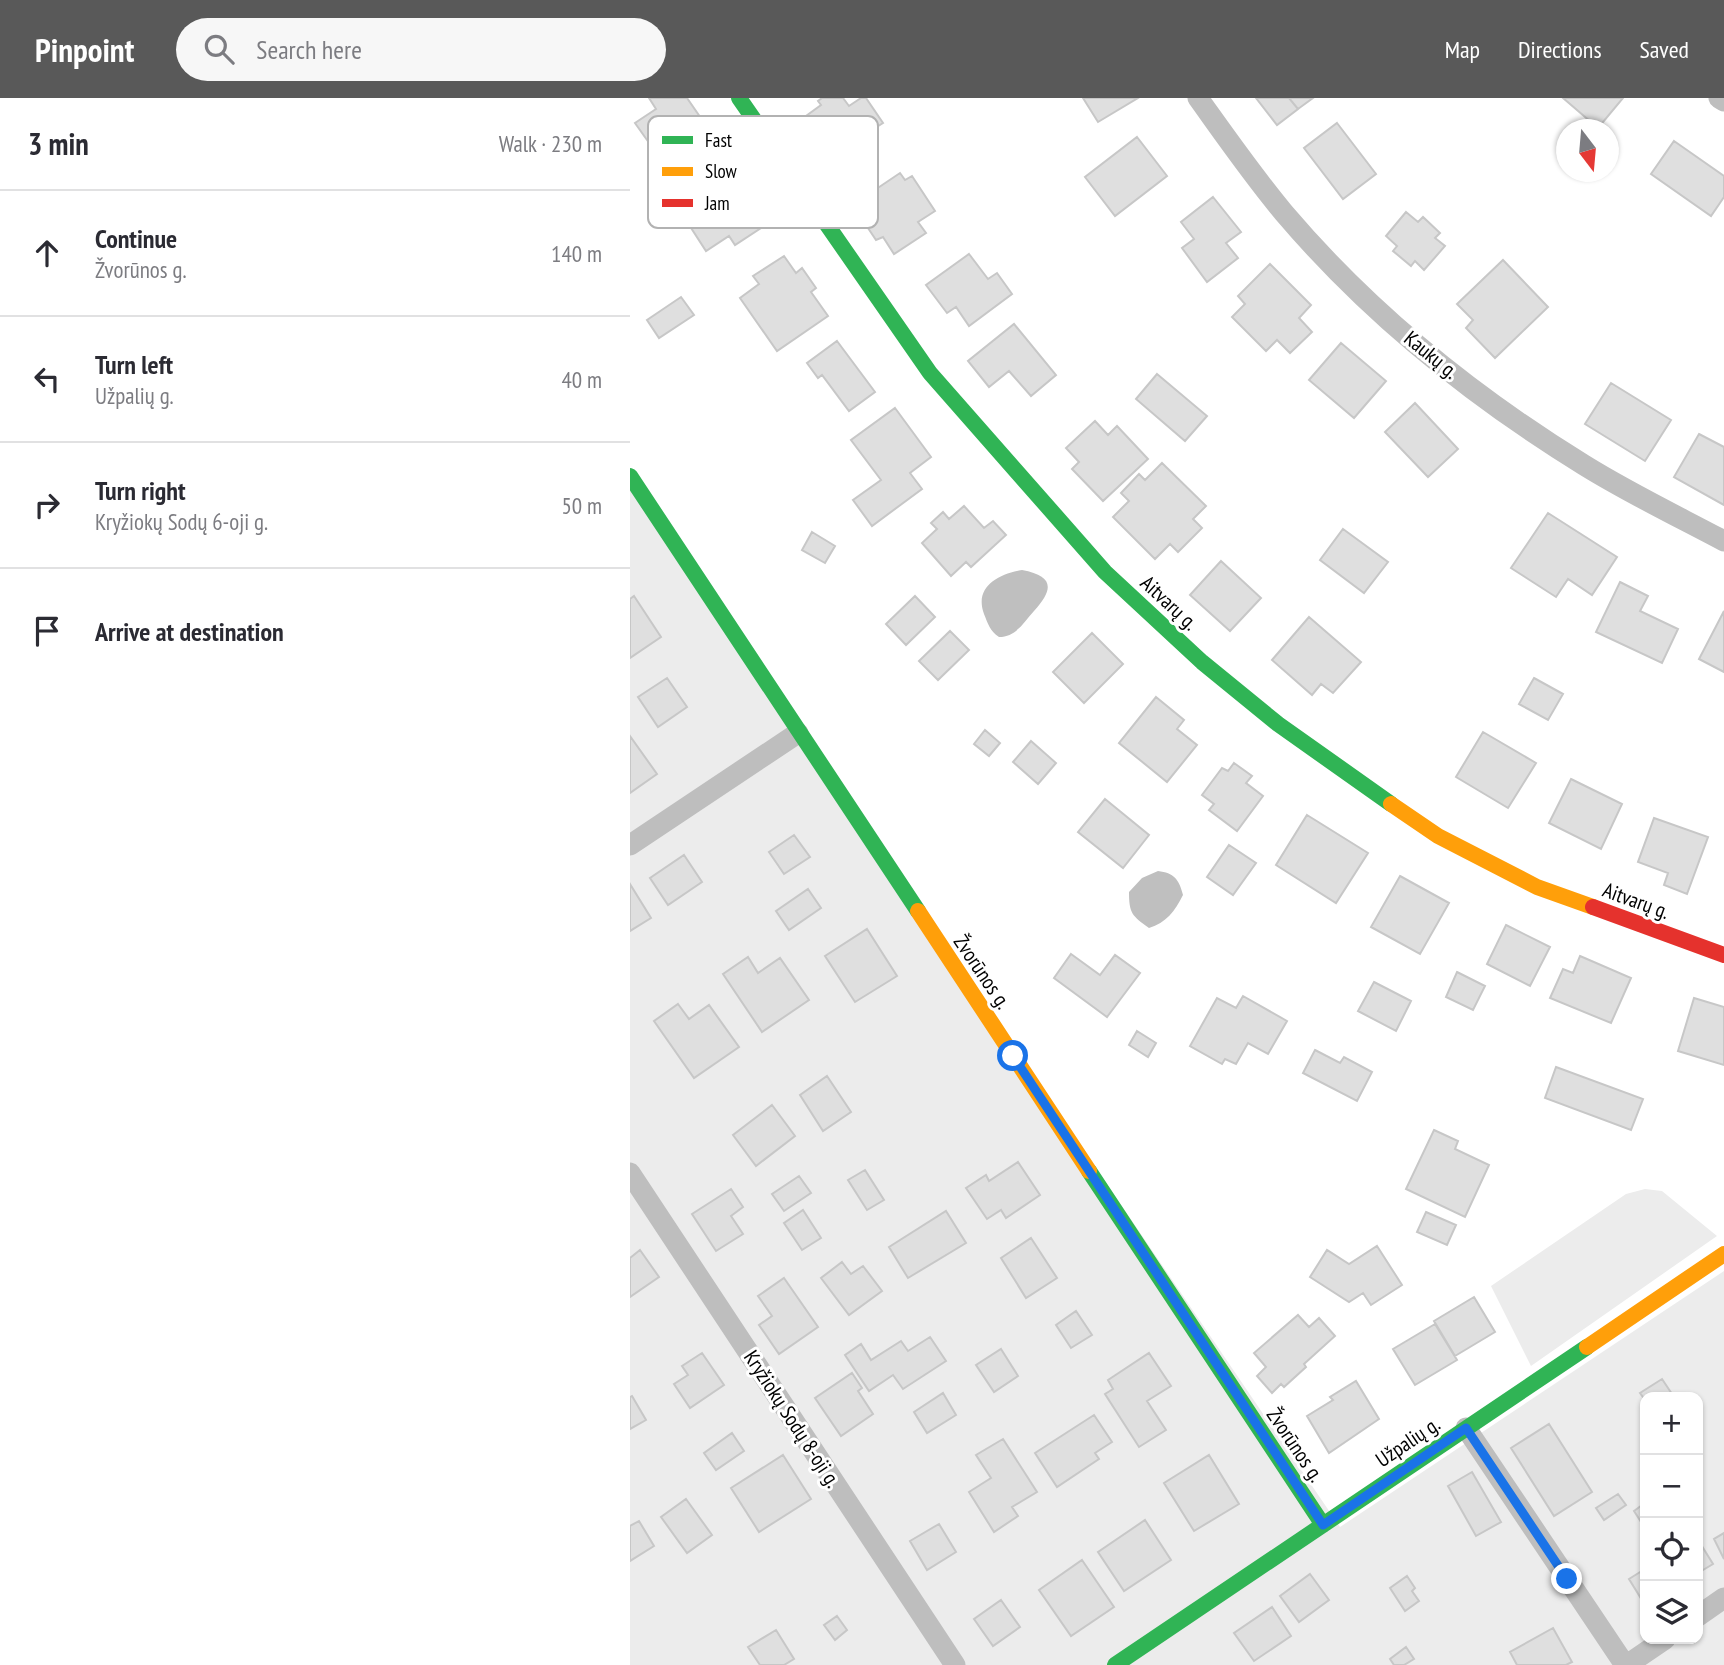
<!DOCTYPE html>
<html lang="en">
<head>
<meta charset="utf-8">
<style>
  :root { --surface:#fff; --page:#f7f7f7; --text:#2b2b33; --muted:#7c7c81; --line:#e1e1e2; --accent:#595959 }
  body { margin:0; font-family:"PT Sans Narrow",sans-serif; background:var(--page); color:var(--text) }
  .controls { position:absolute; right:21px; bottom:21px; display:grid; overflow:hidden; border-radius:14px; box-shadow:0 2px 5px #0004 }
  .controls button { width:63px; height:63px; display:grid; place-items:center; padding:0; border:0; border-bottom:2px solid var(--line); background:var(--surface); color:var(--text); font:35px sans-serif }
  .compass { position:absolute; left:926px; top:21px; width:63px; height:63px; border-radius:50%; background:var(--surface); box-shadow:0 2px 5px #0004; rotate:164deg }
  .stop { position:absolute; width:21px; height:21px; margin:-16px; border:5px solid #1a73e8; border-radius:50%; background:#fff }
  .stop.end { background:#1a73e8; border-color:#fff; box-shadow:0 2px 7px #0008 }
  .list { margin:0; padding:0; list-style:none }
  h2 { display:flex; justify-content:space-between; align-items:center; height:91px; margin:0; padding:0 28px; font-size:30px }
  h2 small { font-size:23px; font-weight:400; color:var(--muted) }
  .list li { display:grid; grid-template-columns:46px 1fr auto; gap:21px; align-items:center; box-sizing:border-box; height:126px; padding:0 28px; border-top:2px solid var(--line) }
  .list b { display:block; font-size:26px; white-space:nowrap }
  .list p { margin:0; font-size:23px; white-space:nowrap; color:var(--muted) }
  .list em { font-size:23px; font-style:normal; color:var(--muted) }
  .icon { flex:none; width:38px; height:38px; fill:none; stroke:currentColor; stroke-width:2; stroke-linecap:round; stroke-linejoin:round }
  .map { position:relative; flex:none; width:1094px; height:1567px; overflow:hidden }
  header { display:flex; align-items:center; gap:42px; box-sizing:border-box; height:98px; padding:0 35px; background:var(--accent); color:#fff }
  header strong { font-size:33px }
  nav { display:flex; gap:38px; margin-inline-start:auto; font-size:24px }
  .search { width:490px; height:63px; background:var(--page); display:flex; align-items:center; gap:18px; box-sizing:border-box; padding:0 24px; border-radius:38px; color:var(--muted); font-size:26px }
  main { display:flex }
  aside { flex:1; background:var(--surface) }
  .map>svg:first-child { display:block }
  .green { fill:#ececec; fill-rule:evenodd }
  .water { fill:#bfbfbf }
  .building { fill:#dfdfdf; stroke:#c7c7c7; stroke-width:2 }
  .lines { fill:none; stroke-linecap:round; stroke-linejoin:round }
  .street { stroke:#bebebe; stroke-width:21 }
  .fast { stroke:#30b455; stroke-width:16 }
  .slow { stroke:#ff9f0a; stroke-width:16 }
  .jam { stroke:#e5322d; stroke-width:16 }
  .route { stroke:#1a73e8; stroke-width:9 }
  .labels { text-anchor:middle; stroke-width:6; stroke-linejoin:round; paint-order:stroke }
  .street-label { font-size:21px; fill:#000; stroke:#fff }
  .key { fill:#fff; stroke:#b2b2b2; stroke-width:2 }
  .key-label { font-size:19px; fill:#000 }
</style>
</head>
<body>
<header>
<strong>Pinpoint</strong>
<div class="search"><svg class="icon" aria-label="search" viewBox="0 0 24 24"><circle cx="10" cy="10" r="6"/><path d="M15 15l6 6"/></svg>Search here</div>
<nav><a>Map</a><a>Directions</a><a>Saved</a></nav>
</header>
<main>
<aside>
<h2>3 min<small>Walk · 230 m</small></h2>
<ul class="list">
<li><svg class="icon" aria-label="ahead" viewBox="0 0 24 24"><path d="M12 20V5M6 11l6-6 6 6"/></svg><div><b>Continue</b><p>Žvorūnos g.</p></div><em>140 m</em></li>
<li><svg class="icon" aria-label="left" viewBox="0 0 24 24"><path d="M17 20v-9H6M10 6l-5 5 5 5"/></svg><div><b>Turn left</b><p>Užpalių g.</p></div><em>40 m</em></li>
<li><svg class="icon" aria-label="right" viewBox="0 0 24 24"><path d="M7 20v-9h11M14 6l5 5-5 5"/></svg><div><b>Turn right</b><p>Kryžiokų Sodų 6-oji g.</p></div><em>50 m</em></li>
<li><svg class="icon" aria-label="arrive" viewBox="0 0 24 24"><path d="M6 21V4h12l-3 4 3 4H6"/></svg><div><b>Arrive at destination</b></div></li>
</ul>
</aside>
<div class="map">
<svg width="1094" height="1567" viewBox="0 0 1094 1567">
  <rect width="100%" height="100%" fill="#fff"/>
  <!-- green -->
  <path class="green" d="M0,384l710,1045 384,-256v394h-1094zM1015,1299h53v242h-53z
    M1015,1091l17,2 55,45 -186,130 -40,-80 135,-92z"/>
  <!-- water -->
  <path class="water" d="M392,472c32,6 32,19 12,41 -10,11 -18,26 -35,26 -9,-6 -11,-13 -15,-23 -10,-27 14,-40 38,-44z
    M528,773c16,2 21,8 25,24 -8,16 -17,28 -34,33 -17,-12 -20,-15 -20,-36l13,-14z"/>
  <!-- building -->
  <path class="building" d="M19,0h38l29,42 -47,31 -34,-48 21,-14z
    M192,0h21l6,8 12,-8h5l17,25 -19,12 8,13 -35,23 -16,-24 4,-3 -19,-28 15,-11 -3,-4z
    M453,0h55l-40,24z
    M626,0h33l9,11 -21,16z
    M659,0h24l-15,11z
    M933,0h60l-25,30z
    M707,25l39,51 -33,25 -39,-51z
    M507,39l30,39 -52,40 -30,-39z
    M1044,43l50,35v21l-13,19 -60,-42z
    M270,75l5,7 7,-4 23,35 -17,11 8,11 -32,21 -11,-17 -7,3 -8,-12 7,-5 -15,-23z
    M106,85l28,43 -29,19 -6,-9 -23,15 -22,-34z
    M583,99l28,35 -15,11 12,15 -31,24 -25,-34 12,-9 -13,-17z
    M776,114l12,10 5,-5 17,16 -5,5 10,8 -21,24 -9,-9 -4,5 -18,-15 4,-5 -11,-10z
    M339,156l19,25 9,-6 15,21 -43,32 -13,-19 -9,6 -21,-28z
    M154,158l12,17 6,-5 14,20 -5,4 17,24 -51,35 -37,-53 19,-14 -6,-8z
    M873,162l45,47 -53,51 -29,-30 7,-8 -16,-16z
    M640,166l41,41 -12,13 13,14 -22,21 -13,-13 -11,11 -34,-34 13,-13 -7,-8z
    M51,199l13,18 -35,23 -12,-18z
    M384,226l42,51 -25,21 -22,-25 -20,16 -21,-26z
    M207,243l38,51 -26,19 -27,-36 -4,3 -11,-15z
    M711,245l45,38 -32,37 -45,-38z
    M527,276l50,42 -22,25 -49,-42z
    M981,285l60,37 -26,41 -60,-37z
    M785,305l43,46 -30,28 -43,-45z
    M265,310l36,49 -21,16 12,16 -50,37 -19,-26 28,-20 -30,-40z
    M465,323l13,14 9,-9 31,33 -45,42 -31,-32 7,-7 -13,-14z
    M1069,336l25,13v58l-50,-28z
    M532,365l44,43 -13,13 9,9 -24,24 -8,-8 -15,15 -42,-42 16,-16 -8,-8 18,-19 6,6z
    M334,408l20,22 9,-7 13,14 -35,32 -5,-5 -15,14 -29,-33 15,-14 -6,-6 12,-11 6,7z
    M918,415l69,44 -25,38 -24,-16 -12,18 -45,-29z
    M713,431l45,33 -24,31 -44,-33z
    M182,434l23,14 -10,17 -23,-13z
    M591,463l40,37 -31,33 -40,-36z
    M990,484l28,14 -8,15 38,18 -16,34 -66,-31z
    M4,498l27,41 -31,21v-59z
    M285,498l20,21 -29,28 -20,-21z
    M1094,513v61l-25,-13z
    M679,519l52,45 -28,31 -12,-9 -9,11 -40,-35z
    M320,533l19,19 -31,30 -19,-19z
    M462,535l31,31 -39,39 -31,-31z
    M37,580l20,29 -29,20 -20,-30z
    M904,580l29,16 -15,26 -29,-16z
    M526,599l28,23 -7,9 20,16 -30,37 -48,-39z
    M355,632l15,13 -11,13 -15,-12z
    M853,634l53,31 -28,45 -52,-31z
    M0,638l27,38 -27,19z
    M401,643l25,22 -18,21 -25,-22z
    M604,665l18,13 -6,7 17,13 -26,35 -28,-21 5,-6 -12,-9 20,-27 6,3z
    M941,681l51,25 -21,45 -52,-26z
    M475,701l44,36 -26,33 -45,-36z
    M677,717l61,38 -32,50 -60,-38z
    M1024,720l54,19 -21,57 -23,-9 4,-12 -30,-11z
    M164,737l16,22 -26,17 -15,-22z
    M599,747l27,18 -23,32 -26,-18z
    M54,757l18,27 -34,23 -18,-27z
    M770,778l49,27 -29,51 -49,-27z
    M0,786l21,34 -21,13z
    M178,791l13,19 -32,22 -13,-19z
    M876,827l44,22 -20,39 -43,-22z
    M237,831l30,47 -42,26 -30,-46z
    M441,856l29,21 15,-20 25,18 -33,44 -53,-39z
    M950,858l51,22 -20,45 -61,-25 13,-29 10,4z
    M118,859l10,16 22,-15 29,42 -47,32 -39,-58z
    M827,874l28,14 -12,24 -27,-13z
    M744,884l37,19 -15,30 -38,-20z
    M613,898l44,25 -19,33 -20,-11 -12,21 -11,-5 -3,5 -32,-18 27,-48 19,10z
    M1064,900l30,9v58l-46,-14z
    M48,906l11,15 20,-14 30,42 -45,31 -40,-57z
    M507,933l19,12 -8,14 -19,-12z
    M685,952l25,13 4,-6 28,15 -15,29 -54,-28z
    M926,969l87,32 -12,31 -86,-32z
    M197,978l24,36 -28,19 -23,-36z
    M142,1007l23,31 -39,30 -23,-31z
    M804,1032l24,11 -3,8 34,16 -24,52 -59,-28z
    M388,1064l22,33 -34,23 -5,-8 -14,9 -21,-31 20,-13 3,6z
    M235,1072l19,30 -17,10 -19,-30z
    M169,1078l12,17 -27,18 -12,-17z
    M101,1091l12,18 -12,9 12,18 -27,17 -24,-37z
    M173,1112l18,28 -19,12 -18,-27z
    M316,1113l20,32 -58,35 -19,-31z
    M796,1114l30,13 -9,20 -30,-13z
    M401,1140l26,40 -31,20 -25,-40z
    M747,1148l25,39 -31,20 -8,-12 -14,9 -39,-25 17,-27 22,14z
    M10,1152l19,27 -29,20v-39z
    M212,1164l9,12 12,-8 19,25 -33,24 -28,-37z
    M154,1180l34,49 -39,27 -20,-29 13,-9 -14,-20z
    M844,1199l21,35 -40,24 -21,-35z
    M446,1213l16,24 -21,13 -15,-23z
    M668,1217l11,12 10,-9 16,18 -31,28 2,3 -22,20 -3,-3 -9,9 -15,-17 9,-9 -12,-14z
    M805,1226l22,36 -42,25 -22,-36z
    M300,1239l16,24 -43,28 -10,-14 -24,16 -24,-36 16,-11 10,16 30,-19 7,10z
    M371,1251l17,27 -24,16 -18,-27z
    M72,1255l22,32 -34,23 -16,-24 14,-9 -6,-9z
    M519,1255l22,33 -24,15 19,29 -27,17 -34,-53 8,-5 -5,-9z
    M222,1275l10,15 -4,3 15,23 -32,22 -26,-38z
    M1032,1281l12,18h-29v3l-5,-7z
    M726,1283l23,38 -50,34 -22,-37 26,-16 -3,-3z
    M313,1295l13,22 -29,18 -13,-21z
    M2,1298l14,24 -16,9v-32z
    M464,1317l18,27 -17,11 4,6 -42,28 -22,-34z
    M919,1326l43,68 -38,24 -43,-68z
    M102,1335l12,18 -28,19 -12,-17z
    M373,1341l34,53 -25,15 6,9 -24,16 -25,-40 22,-14 -15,-23z
    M153,1357l28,44 -52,33 -28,-44z
    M579,1357l30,49 -45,27 -30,-48z
    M842,1374l29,50 -25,14 -28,-50z
    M988,1396l8,11 -22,15 -8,-12z
    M56,1401l26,36 -25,18 -26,-36z
    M1015,1405v21l-2,1 -9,-14z
    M515,1422l26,40 -47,31 -26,-39z
    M9,1423l15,25 -24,15v-35z
    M309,1426l17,28 -29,18 -17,-29z
    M1094,1435v26l-10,-20z
    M1070,1445l13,21 -15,9v-29z
    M452,1462l32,47 -43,29 -32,-46z
    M1015,1471v36l-16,-26z
    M680,1476l19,26 -30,22 -19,-26z
    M777,1478l8,12 -3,3 7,10 -14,10 -15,-23z
    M371,1502l19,27 -27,19 -19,-27z
    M642,1509l19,29 -37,25 -20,-28z
    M207,1518l10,14 -12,10 -11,-15z
    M923,1530l19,34 -6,3h-49l-7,-13z
    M146,1532l18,29 -10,6h-24l-12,-18z
    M776,1549l8,12 -10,6h-10l-4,-6z"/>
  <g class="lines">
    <!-- street -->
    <path class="street" d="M568,0c28,39 55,78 86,115 85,100 188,183 300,252 45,28 93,51 140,76
      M1089,0l5,3
      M0,747l168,-112
      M0,1075l325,492
      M836,1330l159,237
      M1068,1518l26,-18
      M997,1567l38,-26"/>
    <!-- fast -->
    <path class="fast" d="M109,0l191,275 175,199 97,90 76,62 113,80
      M0,378l288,435
      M459,1073l234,354
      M485,1567l472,-318"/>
    <!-- slow -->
    <path class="slow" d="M761,706l47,32 99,51 56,20
      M288,813l171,260
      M957,1249l137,-93"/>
    <!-- jam -->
    <path class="jam" d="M963,809l131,48"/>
  </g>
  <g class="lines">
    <!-- route -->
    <path class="route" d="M383,958l310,469 143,-97 101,151"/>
  </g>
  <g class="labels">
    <!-- street labels -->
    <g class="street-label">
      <text transform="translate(801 257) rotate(39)" y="7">Kaukų g.</text>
      <text transform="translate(539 505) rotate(43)" y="7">Aitvarų g.</text>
      <text transform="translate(1006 803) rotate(20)" y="7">Aitvarų g.</text>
      <text transform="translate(352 874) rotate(56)" y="7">Žvorūnos g.</text>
      <text transform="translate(162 1321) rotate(57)" y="7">Kryžiokų Sodų 8-oji g.</text>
      <text transform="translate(778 1344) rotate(-34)" y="7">Užpalių g.</text>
      <text transform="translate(665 1347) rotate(56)" y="7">Žvorūnos g.</text>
    </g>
  </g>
  <!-- legend -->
  <rect x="18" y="18" width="230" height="112" rx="10" class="key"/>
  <rect x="32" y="38" width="31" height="8" fill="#30b455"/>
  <rect x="32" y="69" width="31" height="9" fill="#ff9f0a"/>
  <rect x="32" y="101" width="31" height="8" fill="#e5322d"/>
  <g class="key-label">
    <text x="75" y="49">Fast</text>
    <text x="75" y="80">Slow</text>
    <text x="75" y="112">Jam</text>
  </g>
</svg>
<div class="controls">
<button>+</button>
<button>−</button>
<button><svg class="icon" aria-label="locate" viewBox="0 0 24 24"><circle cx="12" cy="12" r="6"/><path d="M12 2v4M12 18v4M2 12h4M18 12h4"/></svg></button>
<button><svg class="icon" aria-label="layers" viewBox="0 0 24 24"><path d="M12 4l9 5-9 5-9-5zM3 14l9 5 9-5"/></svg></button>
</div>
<svg class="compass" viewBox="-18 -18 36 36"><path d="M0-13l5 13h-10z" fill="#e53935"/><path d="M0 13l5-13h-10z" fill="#7c7c81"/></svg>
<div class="stop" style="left:383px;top:958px"></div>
<div class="stop end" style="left:937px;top:1481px"></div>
</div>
</main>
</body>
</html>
